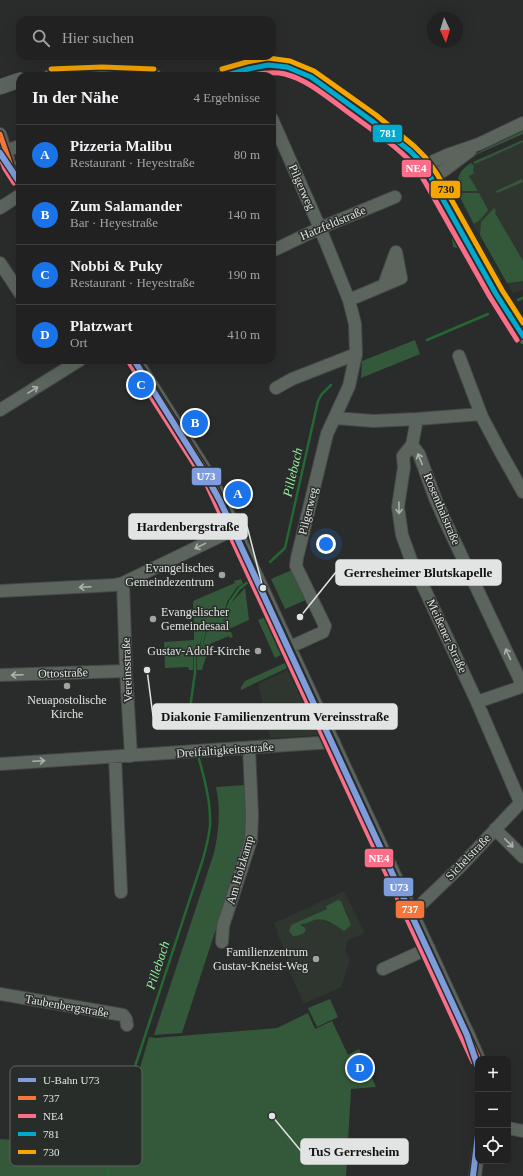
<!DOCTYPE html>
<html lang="de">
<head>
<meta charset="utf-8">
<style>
  :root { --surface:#202120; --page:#282929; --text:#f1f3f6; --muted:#a2a3a5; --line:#3d3e3e; --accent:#1a73e8 }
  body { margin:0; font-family:Georgia,serif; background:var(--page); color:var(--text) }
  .controls { position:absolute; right:12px; bottom:12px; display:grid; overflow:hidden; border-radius:8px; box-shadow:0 4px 16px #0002 }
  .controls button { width:36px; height:36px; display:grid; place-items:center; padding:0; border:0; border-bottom:1px solid var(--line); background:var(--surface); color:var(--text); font:20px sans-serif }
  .compass { position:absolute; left:427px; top:12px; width:36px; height:36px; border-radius:50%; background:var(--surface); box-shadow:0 4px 16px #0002; rotate:176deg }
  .you { position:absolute; left:326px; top:544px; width:14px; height:14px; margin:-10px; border:3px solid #fff; border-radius:50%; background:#1a73e8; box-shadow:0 0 0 6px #1a73e833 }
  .badge { display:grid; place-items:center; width:26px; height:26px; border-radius:50%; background:var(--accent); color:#fff; font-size:13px; font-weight:700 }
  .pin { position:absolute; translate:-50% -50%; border:2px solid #fff; box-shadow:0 1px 4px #0006 }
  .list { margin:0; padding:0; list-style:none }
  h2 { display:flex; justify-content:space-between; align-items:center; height:52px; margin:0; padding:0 16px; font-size:17px }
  h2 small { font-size:13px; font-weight:400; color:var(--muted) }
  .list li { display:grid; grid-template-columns:26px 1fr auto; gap:12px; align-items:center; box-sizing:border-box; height:60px; padding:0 16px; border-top:1px solid var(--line) }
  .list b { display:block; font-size:15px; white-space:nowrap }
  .list p { margin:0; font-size:13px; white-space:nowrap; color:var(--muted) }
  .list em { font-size:13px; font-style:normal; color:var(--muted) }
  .icon { flex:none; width:22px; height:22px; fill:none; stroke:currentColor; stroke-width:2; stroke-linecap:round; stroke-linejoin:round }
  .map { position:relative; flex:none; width:523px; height:1176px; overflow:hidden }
  .search { position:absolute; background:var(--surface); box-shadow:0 4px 16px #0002; left:16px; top:16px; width:260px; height:44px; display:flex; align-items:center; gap:10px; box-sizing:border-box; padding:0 14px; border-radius:12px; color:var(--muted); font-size:15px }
  .panel { position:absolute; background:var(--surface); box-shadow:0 4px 16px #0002; left:16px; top:72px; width:260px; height:292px; border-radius:12px }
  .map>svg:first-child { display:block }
  .built { fill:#2e362f }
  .green { fill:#34583a }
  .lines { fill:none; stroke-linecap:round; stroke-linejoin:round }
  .stream { stroke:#256734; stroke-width:2.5 }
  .minor-casing { stroke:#474948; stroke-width:14 }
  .major-casing { stroke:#474948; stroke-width:16 }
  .minor { stroke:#5c655d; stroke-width:12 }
  .major { stroke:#5c655d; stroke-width:15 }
  .bus-1-casing { stroke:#292d2a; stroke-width:8 }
  .bus-2-casing { stroke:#292d2a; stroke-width:8 }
  .bus-3-casing { stroke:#292d2a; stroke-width:8 }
  .bus-4-casing { stroke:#292d2a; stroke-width:8 }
  .bus-1 { stroke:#f5763a; stroke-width:5 }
  .bus-2 { stroke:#fb6d88; stroke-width:5 }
  .bus-3 { stroke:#00a9ce; stroke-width:5 }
  .bus-4 { stroke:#f7a600; stroke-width:5 }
  .metro-1-casing { stroke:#292d2a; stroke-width:9 }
  .metro-1 { stroke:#7f9cdc; stroke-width:6 }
  .oneway { stroke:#acb1ad }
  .poi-dot { fill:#a1a4a2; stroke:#292d2a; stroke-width:1.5 }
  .labels { text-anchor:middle; stroke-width:3; stroke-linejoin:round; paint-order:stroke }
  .street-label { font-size:12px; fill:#e1e4e2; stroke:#292d2a }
  .poi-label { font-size:12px; fill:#e1e4e2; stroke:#292d2a; text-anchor:end }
  .water-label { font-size:13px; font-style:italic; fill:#8fed9e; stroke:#292d2a }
  .key { fill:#292d2a; stroke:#606461; stroke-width:1 }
  .key-label { font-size:11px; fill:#e1e4e2 }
  .leader { fill:none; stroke:#e1e4e2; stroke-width:1.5 }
  .callout-dot { fill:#e1e4e2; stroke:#292d2a; stroke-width:1.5 }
  .callout { fill:#e1e4e2; stroke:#e1e4e2; stroke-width:1.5 }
  .callout-label { font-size:13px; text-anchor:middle; font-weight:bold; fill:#111 }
  .line-badge { stroke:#292d2a; stroke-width:1.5 }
  .badge-label { font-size:11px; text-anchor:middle; font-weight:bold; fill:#fff }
  .pale-badge-label { font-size:11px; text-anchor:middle; font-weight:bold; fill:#111 }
</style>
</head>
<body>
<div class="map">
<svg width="523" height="1176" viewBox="0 0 523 1176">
  <rect width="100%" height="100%" fill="#2a2c2b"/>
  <!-- built -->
  <path class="built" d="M523,140v150l-10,3 -48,-83 -7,-16 -1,-8 3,-12 7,-8z
    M290,669l30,66 -49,3 -13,-54z
    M344,891l21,42 -17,7 -3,10 5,10 -9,27 -37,17 -19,-43 4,-2 -8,-16 1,-1 -1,-2h-1l-3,-6 1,-1 -4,-10z"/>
  <!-- green -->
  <path class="green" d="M523,131v3l-50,22 -16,12 -1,2h-3l8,-9z
    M523,140v2l-48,22 -2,-2z
    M471,163l3,3 -1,4 1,3 -5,3 9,15h-21c-1,-12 3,-22 14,-28z
    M522,179l1,3 -26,11 -1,-2z
    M458,193h21l9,17 -7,9 -7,5z
    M494,208l2,3 -1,2 28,48v20l-16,2 -27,-48 1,-13z
    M463,213l39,68 -5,-2 -36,-65z
    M455,235l7,14 -9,-2 -1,-8z
    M415,340l5,14 -59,24 1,-17z
    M294,569l14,30 -23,10 -14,-30z
    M241,579l2,5 -6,3 -10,15 -3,13 -3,4 -16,9c-5,9 -3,19 -12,25v17h-4l-1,-3 -23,1 -1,-26 30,-2v-14l8,1 2,-2 -10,-2 -1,-22 42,-18 -1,-2z
    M245,588l4,32 -20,9 -9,-1 -3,2 14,2 2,5 -3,1 -1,-2 -19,8 -8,26h-5v-15l3,-2 2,-3 4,-17 9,-9 9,-4 7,-17z
    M265,617l18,37 -8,4 -17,-38z
    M287,662l2,5 -48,23v-3l4,-6z
    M245,785l1,43 -1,12 -63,193 -28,2 60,-182c5,-23 7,-43 2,-66z
    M338,900l3,1 10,24 -7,6c-9,-6 -19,-14 -30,-11 -5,2 -8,4 -13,4v2l3,1 2,3 -3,4 -7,2h-3l-4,-5 2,-6 36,-16 -1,-3z
    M330,999l8,18 -21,10 -9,-19z
    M308,1013l7,16 17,-8 16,34 11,-6 17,38 -25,2 -5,87h-346v-37l60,4 57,5 3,-13 29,-98 6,1 122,-10z"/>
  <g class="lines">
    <!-- stream -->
    <path class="stream" d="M518,300l5,-2
      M427,340l61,-26
      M270,562l15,-14 33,-147 3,-6 10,-10
      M189,715l6,-42v-18l6,-8 4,-18 15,-8 5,-5 5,-14 9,-13 9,-7
      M107,1176l8,-42 8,-31 80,-244c3,-11 6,-22 7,-33 1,-23 -5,-45 -11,-67"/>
    <defs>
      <path id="minor" d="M272,119l48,109 29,72 6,24 1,30 -7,32 -22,48 -30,124 -1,8 29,60 -2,6 -33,15
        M0,134l8,24
        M0,150l20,29
        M2,152l18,-6
        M423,166l24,-11 32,-11 44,-21
        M431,178l15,-9 24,-18
        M0,208l20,-13
        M272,251l48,-23 75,-31
        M0,263l20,30
        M349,300l52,-22 -5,-26 -12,33
        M459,356l23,61 18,34 23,41
        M136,360l76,120 14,29 244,529 9,21
        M276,388l16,-9 64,-25
        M0,410l80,-50
        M336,418l37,3 44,-2 64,-5
        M417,419l-5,26 -9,11 1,11 -6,40 4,28 9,25 66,142 43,100
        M412,445l7,9 16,44 11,25 74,157v5l-2,3 -41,14
        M123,583l3,88 5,85
        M0,591l114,-6 9,-2 112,-54
        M0,675l126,-4
        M115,757l6,135
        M0,764l334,-22
        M495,829l28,28
        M412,913l49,-47 62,-66
        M222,942l1,-16 28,-86 1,-25 -3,-67
        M383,969l46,-21
        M0,994l123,21 3,4 1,6
        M508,1128l15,3
        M475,1176l3,-23"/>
      <path id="major" d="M51,76l51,-2 52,2
        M224,76c37,-11 51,-18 87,1l61,44 38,30 10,10 11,17 65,116 27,42
        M0,87l20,-7"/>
    </defs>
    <!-- minor casing -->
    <use href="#minor" class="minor-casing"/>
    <!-- major casing -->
    <use href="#major" class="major-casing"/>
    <!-- minor -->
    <use href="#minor" class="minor"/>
    <!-- major -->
    <use href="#major" class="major"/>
    <defs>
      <path id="bus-1" d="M0,134l11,32 9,13
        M136,360l76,120 267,579"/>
      <path id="bus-2" d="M249,76c12,-3 24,-5 36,-2 23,6 42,23 60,36 23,17 48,33 68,54 5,5 8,12 12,18l65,115 27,43
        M0,156l5,13 9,14
        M130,364l76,119 267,579"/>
      <path id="bus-3" d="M51,76l51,-2 52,2
        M224,76l24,-7 20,-4 19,2 24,10 61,44 38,30 10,10 11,17 65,116 27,42"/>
      <path id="bus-4" d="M51,69l51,-2 52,2
        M222,69l25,-7 21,-4 22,3 24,10 62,44 38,31 11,11 12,17 65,116 21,33"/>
    </defs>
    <!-- bus-1 casing -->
    <use href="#bus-1" class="bus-1-casing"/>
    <!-- bus-2 casing -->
    <use href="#bus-2" class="bus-2-casing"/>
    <!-- bus-3 casing -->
    <use href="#bus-3" class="bus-3-casing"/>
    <!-- bus-4 casing -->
    <use href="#bus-4" class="bus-4-casing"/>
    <!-- bus-1 -->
    <use href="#bus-1" class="bus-1"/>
    <!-- bus-2 -->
    <use href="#bus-2" class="bus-2"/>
    <!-- bus-3 -->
    <use href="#bus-3" class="bus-3"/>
    <!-- bus-4 -->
    <use href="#bus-4" class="bus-4"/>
    <defs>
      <path id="metro-1" d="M0,153l20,30
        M134,360l69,110 17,31 247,534 11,32
        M473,1176l5,-41"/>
    </defs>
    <!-- metro-1 casing -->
    <use href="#metro-1" class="metro-1-casing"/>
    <!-- metro-1 -->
    <use href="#metro-1" class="metro-1"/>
  </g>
  <!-- one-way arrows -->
  <defs><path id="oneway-shaft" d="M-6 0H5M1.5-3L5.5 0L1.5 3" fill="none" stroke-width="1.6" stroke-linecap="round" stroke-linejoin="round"/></defs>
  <g class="oneway">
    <use href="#oneway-shaft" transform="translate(33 390) rotate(-32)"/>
    <use href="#oneway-shaft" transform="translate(420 459) rotate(-112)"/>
    <use href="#oneway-shaft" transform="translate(399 508) rotate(89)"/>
    <use href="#oneway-shaft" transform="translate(200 546) rotate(154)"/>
    <use href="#oneway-shaft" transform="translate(85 587) rotate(177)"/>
    <use href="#oneway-shaft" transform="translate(508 654) rotate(-115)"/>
    <use href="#oneway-shaft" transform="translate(17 675) rotate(178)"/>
    <use href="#oneway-shaft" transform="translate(39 761) rotate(-3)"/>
    <use href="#oneway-shaft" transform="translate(509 843) rotate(46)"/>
  </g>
  <!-- markers -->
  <g class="poi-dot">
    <circle cx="222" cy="575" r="4"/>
    <circle cx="153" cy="619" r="4"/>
    <circle cx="258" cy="651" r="4"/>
    <circle cx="67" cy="686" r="4"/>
    <circle cx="316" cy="959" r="4"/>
  </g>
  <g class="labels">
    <!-- street labels -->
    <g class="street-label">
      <text transform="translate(302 187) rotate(66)" y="4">Pilgerweg</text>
      <text transform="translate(333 223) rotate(-23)" y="4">Hatzfeldstraße</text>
      <text transform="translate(442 509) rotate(67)" y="4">Rosenthalstraße</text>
      <text transform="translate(308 511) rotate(-76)" y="4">Pilgerweg</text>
      <text transform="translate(447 636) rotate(65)" y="4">Meißener Straße</text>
      <text transform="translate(127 670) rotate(-92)" y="4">Vereinsstraße</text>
      <text transform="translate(63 673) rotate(-2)" y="4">Ottostraße</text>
      <text transform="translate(225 750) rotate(-4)" y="4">Dreifaltigkeitsstraße</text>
      <text transform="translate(468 857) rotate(-46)" y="4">Sichelstraße</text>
      <text transform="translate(240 870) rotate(-74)" y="4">Am Holzkamp</text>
      <text transform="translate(67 1006) rotate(10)" y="4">Taubenbergstraße</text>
    </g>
    <!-- poi labels -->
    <g class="poi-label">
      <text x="214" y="572">Evangelisches<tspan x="214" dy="14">Gemeindezentrum</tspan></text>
      <text x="161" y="616" text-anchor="start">Evangelischer<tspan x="161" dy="14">Gemeindesaal</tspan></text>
      <text x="250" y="655">Gustav-Adolf-Kirche</text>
      <text x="67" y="704" text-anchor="middle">Neuapostolische<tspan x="67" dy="14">Kirche</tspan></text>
      <text x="308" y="956">Familienzentrum<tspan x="308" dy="14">Gustav-Kneist-Weg</tspan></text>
    </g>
    <!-- water labels -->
    <g class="water-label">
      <text transform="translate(292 472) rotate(-77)" y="5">Pillebach</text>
      <text transform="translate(157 965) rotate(-72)" y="5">Pillebach</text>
    </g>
  </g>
  <!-- legend -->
  <rect x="10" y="1066" width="132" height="100" rx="6" class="key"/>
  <rect x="18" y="1078" width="18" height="4" fill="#7f9cdc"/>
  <rect x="18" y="1096" width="18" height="4" fill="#f5763a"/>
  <rect x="18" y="1114" width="18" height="4" fill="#fb6d88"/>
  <rect x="18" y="1132" width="18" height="4" fill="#00a9ce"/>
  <rect x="18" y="1150" width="18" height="4" fill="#f7a600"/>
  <g class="key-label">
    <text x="43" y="1084">U-Bahn U73</text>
    <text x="43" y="1102">737</text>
    <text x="43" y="1120">NE4</text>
    <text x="43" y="1138">781</text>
    <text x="43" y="1156">730</text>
  </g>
  <!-- callouts -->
  <path class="leader" d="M263 588L247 526M300 617L336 572M147 670L153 716M272 1116L301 1151"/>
  <g class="callout-dot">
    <circle cx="263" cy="588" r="4"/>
    <circle cx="300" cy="617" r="4"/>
    <circle cx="147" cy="670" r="4"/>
    <circle cx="272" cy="1116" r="4"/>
  </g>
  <g class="callout">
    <rect x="129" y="514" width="118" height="25" rx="4"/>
    <rect x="336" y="560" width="165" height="25" rx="4"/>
    <rect x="153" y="704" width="244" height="25" rx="4"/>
    <rect x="301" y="1139" width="107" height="25" rx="4"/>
  </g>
  <g class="callout-label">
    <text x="188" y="531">Hardenbergstraße</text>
    <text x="418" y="577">Gerresheimer Blutskapelle</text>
    <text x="275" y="721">Diakonie Familienzentrum Vereinsstraße</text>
    <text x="354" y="1156">TuS Gerresheim</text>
  </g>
  <g class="line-badge">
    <rect x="372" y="124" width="31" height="19" rx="4" fill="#00a9ce"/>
    <rect x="401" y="159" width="31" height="19" rx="4" fill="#fb6d88"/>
    <rect x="430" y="180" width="31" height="19" rx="4" fill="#f7a600"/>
    <rect x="191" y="467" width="31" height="19" rx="4" fill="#7f9cdc"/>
    <rect x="364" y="848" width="30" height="20" rx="4" fill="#fb6d88"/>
    <rect x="383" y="877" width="31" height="20" rx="4" fill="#7f9cdc"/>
    <rect x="395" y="900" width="30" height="19" rx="4" fill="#f5763a"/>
  </g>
  <g class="badge-label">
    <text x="388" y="137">781</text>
    <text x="416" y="172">NE4</text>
    <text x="206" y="480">U73</text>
    <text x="379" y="862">NE4</text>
    <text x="399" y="891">U73</text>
    <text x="410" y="913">737</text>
  </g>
  <g class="pale-badge-label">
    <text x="446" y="193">730</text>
  </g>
</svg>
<div class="controls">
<button>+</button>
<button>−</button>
<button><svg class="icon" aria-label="locate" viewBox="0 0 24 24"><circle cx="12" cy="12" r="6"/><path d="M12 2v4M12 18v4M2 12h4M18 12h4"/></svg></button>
</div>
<svg class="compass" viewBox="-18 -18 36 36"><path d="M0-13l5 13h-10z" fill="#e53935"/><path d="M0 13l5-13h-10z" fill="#a2a3a5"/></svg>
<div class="you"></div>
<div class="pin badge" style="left:238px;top:494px">A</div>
<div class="pin badge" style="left:195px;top:423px">B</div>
<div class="pin badge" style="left:141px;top:385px">C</div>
<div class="pin badge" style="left:360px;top:1068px">D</div>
<div class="search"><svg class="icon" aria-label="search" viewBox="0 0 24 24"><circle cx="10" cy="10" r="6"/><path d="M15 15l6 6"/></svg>Hier suchen</div>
<section class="panel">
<h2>In der Nähe<small>4 Ergebnisse</small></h2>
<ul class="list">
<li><span class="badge">A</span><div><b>Pizzeria Malibu</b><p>Restaurant · Heyestraße</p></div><em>80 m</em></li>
<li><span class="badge">B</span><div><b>Zum Salamander</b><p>Bar · Heyestraße</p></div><em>140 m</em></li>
<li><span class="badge">C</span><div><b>Nobbi &amp; Puky</b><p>Restaurant · Heyestraße</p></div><em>190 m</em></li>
<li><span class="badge">D</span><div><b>Platzwart</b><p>Ort</p></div><em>410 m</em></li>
</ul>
</section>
</div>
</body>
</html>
